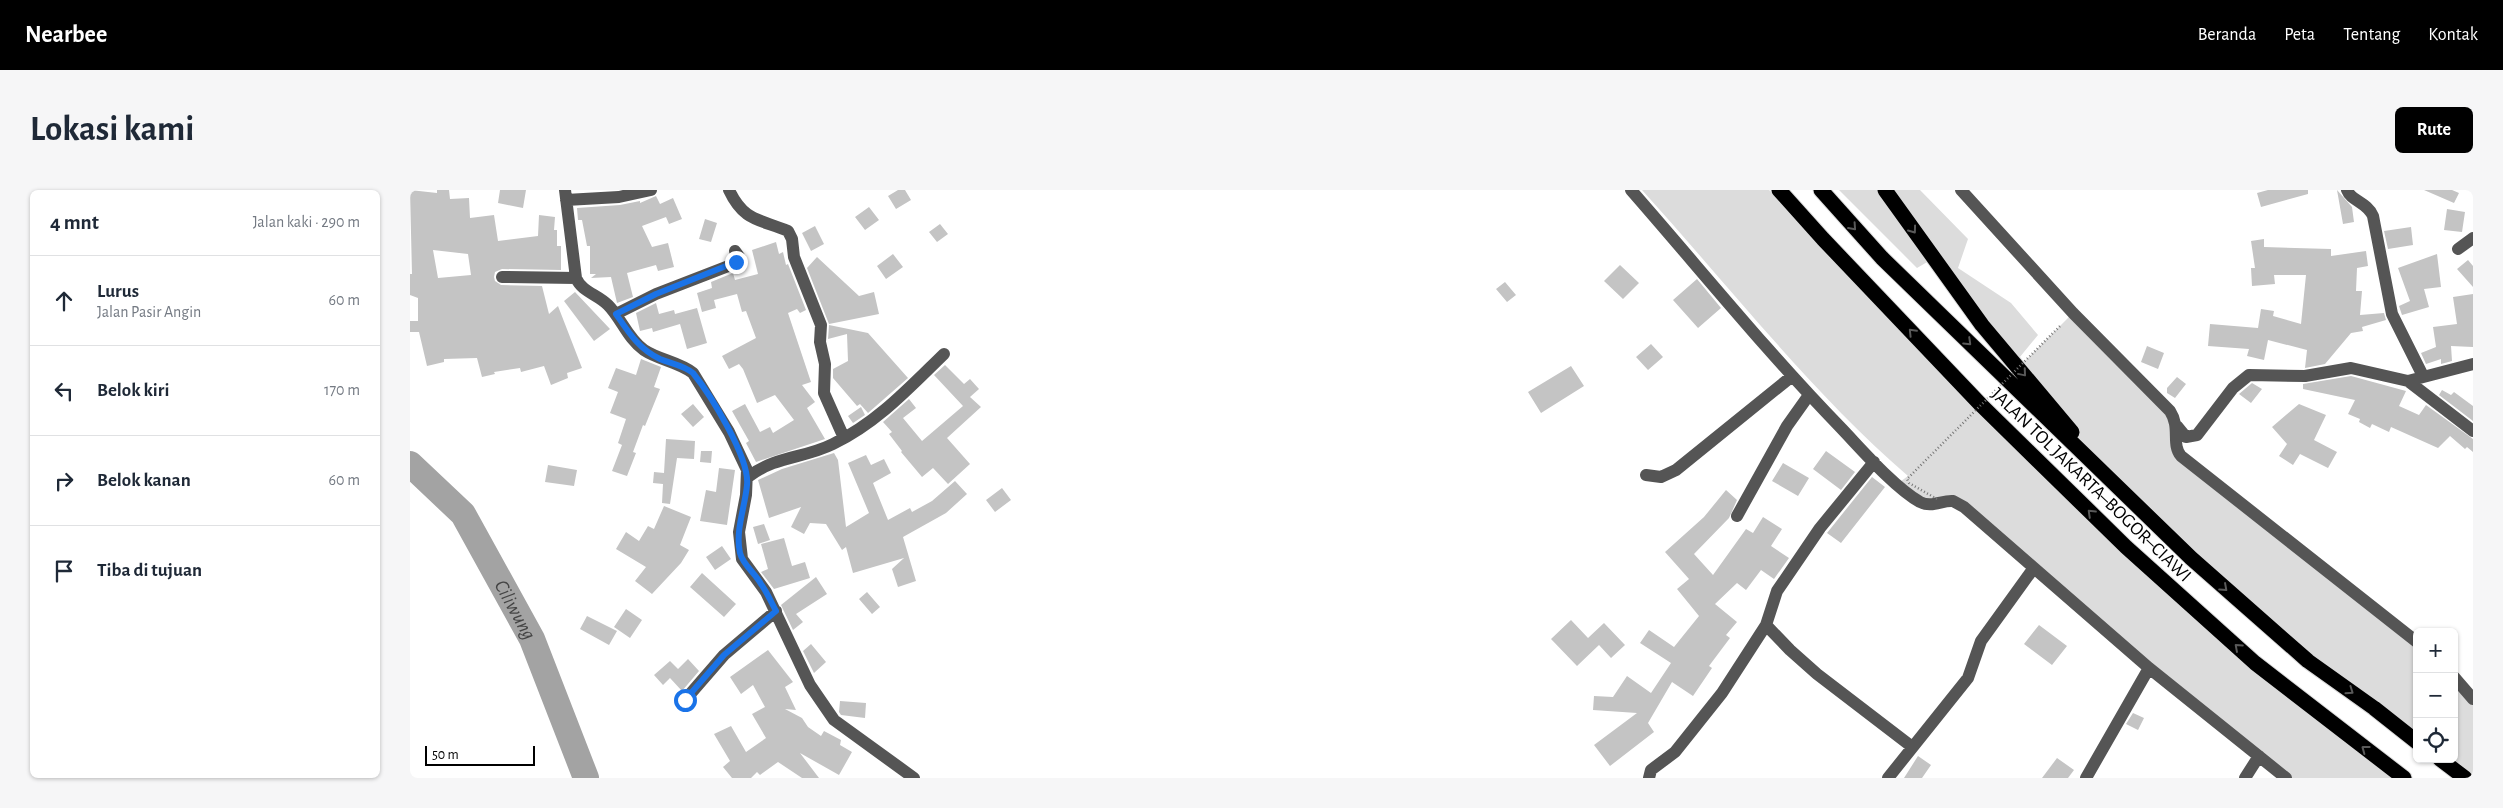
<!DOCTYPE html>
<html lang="id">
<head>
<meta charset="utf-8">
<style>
  :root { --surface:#fff; --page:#f6f6f7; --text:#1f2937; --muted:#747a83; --line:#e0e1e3; --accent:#000 }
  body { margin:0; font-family:"Alegreya Sans",sans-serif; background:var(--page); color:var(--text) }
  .controls { position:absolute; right:15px; bottom:15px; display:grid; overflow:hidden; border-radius:8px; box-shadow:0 1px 4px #0004 }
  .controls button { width:45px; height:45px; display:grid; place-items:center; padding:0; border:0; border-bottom:1px solid var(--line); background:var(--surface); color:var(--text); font:25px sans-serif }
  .scale { position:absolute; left:15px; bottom:12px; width:110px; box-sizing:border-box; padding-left:5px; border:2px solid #000; border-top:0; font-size:14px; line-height:18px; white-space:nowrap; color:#000; -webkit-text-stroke:4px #fff; paint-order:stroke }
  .stop { position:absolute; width:15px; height:15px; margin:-11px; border:4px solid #1a73e8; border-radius:50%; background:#fff }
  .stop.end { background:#1a73e8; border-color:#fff; box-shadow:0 1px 5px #0008 }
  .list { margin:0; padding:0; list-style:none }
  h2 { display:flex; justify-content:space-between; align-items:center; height:65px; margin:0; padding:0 20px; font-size:21px }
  h2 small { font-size:16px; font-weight:400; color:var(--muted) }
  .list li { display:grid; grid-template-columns:32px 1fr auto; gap:15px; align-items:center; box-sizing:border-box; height:90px; padding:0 20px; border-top:1px solid var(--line) }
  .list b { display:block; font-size:19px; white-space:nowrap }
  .list p { margin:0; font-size:16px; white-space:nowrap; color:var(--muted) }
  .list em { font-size:16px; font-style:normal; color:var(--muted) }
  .icon { flex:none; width:28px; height:28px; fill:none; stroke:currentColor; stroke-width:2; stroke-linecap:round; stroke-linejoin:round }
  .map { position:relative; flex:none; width:2063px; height:588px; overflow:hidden; border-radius:8px }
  header { display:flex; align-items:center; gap:30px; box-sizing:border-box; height:70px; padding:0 25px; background:var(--accent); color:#fff }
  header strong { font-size:24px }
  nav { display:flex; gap:28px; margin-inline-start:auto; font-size:18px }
  .intro { display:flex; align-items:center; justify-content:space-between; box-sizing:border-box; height:120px; padding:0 30px }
  h1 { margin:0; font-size:35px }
  .button { padding:12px 22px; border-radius:8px; background:var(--accent); color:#fff; font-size:18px; font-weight:700 }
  main { display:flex; gap:30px; padding:0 30px }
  aside { flex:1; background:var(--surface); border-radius:8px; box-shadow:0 1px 4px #0004 }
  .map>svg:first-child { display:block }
  .green { fill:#dcdcdc }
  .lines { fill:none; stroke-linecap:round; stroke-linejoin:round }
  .river { stroke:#a3a3a3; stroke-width:26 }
  .building { fill:#c4c4c4; fill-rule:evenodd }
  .highway-casing { stroke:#dbdbdb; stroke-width:17 }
  .minor { stroke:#555; stroke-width:12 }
  .highway { stroke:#000; stroke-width:15 }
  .path-bridge { stroke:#777; stroke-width:2.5; stroke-dasharray:1 2.5; stroke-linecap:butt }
  .oneway { stroke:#595959 }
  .route { stroke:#1a73e8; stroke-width:6 }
  .labels { text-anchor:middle; stroke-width:4; stroke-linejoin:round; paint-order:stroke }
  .street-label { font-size:19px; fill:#000; stroke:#fff }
  .water-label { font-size:20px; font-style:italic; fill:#444; stroke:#fff }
</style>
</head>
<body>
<header>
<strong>Nearbee</strong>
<nav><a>Beranda</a><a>Peta</a><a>Tentang</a><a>Kontak</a></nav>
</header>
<div class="intro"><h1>Lokasi kami</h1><a class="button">Rute</a></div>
<main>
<aside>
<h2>4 mnt<small>Jalan kaki · 290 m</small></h2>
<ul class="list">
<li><svg class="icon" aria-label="ahead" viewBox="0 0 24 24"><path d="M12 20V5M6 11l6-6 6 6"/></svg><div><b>Lurus</b><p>Jalan Pasir Angin</p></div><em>60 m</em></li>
<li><svg class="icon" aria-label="left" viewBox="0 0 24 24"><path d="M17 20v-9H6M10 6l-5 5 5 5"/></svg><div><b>Belok kiri</b></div><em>170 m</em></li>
<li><svg class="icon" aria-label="right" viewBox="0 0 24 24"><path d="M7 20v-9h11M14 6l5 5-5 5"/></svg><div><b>Belok kanan</b></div><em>60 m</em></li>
<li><svg class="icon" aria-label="arrive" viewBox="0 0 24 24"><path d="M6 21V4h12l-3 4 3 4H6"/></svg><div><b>Tiba di tujuan</b></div></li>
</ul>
</aside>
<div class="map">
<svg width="2063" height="588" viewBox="0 0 2063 588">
  <rect width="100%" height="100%" fill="#fff"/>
  <!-- green -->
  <path class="green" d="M1232,0h127l54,49 303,308 279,231h-119l-322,-271 -28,-3 -39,-20 11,-8c-98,-85 -179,-190 -266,-286z
    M1429,0h81l48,49 -10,29 53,35 27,32 -23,28 -81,-105 -17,10z
    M1663,123l97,98 6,35 241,196v99l-109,-80 -222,-213 -66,-82z
    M2044,487l19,22v79h-8l-25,-19h14z"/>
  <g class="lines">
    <!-- river -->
    <path class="river" id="s1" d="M0,274l53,50 69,125 54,139"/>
  </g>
  <!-- building -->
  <path class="building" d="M0,0l27,3v-3h12l1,9 19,-1 1,20 24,-3 4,26 40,-5 1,-21 16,2 -1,13h3v16h4v24l-59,-1 -7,3 -1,5 1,4 6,4 41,1 7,28 9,-8 24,62 -15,5 1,5 -17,7 -7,-19 -23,6 -1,-4 -26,4 1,2 -13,3 -5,-19 -33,1v3l-17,4 -8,-34h-9v-11h8v-23l-8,-3v-21h2zM23,60l35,4 3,21 -33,3z
    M90,0h26l-3,18 -25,-5z
    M488,0h7l6,10 -15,9 -8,-13z
    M1858,0h40v4l-47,13 -4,-14z
    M1927,0l15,17 2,15 -11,2z
    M2014,0h28l7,3 -5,10z
    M246,6l4,8 13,-6 9,21 -13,5 -3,-7 -24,9 10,21 16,-4 6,24 -16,4 -2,-6 -29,8 6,24 -16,6 -6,-26 -20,1 5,-4h-6v-28h-3l-5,-26h-4l-1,-12 43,-3 20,-4v2z
    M459,17l10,13 -14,10 -10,-13z
    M2037,19l18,3 -3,20 -18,-2z
    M295,29l12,4 -6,19 -12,-3z
    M530,34l8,10 -11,8 -8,-10z
    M405,36l9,18 -13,7 -9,-18z
    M2001,37l2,18 -25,4 -4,-18z
    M1854,49v8l67,2v7l35,-5 2,15 -11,2 -1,23h6l-2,24 24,-2 2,7 -24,7 1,4 -12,2 -26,31 -20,4 2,-18 -39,-10 -4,20 -17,-4 2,-7 -41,-3 2,-22 48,4 3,-19 13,2 -1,5 28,8 5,-49h-32l1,9 -23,2 -1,-18h4l-4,-27z
    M366,52l3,12 4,-2 3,13 2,-1 18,46 -6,3 -3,-4 -9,4 23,69 -9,3 13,17 -8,6 18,31 -69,23 -10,-19 3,-2 -17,-30 13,-7 15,28 10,-5 3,6 21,-13 -19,-25 -18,8 -14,-34 -4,-5 -10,5 -7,-13 34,-18 -10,-27 -4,1 -5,-18 -23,6 2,8 -14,4 -5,-19 15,-5 -1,-6 22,-9 2,7 23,-6 -6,-24z
    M483,64l10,13 -17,12 -9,-13z
    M2027,64l4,33 -17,2 5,18 -27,8 -3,-9 11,-5 -12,-33z
    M407,67l42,39 15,-4 5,22 -50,10 -22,-56z
    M2058,70l5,6v21l-16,-18z
    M1210,75l19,18 -16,16 -19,-18z
    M1287,89l24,29 -23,20 -25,-28z
    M1095,92l11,13 -9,7 -11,-13z
    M165,102l35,37 -16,12 -30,-40z
    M2063,104v53l-22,-1 1,15 -11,3v-5l-15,5 -5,-11 15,-6 -3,-20 24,-3 -4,-27z
    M246,113l3,11 15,-4 1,4 22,-6 10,35 -20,6 -7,-25 -27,8 -1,-4 -12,3 -4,-18z
    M419,135l39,8 40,45 -40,35 -8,-9 -3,2 -24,-28v-9l15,-8 -1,-27 -19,5z
    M1241,154l12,13 -15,13 -12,-13z
    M1737,156l17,7 -6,16 -17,-7z
    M231,169l20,8 -7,20 6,2 -15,37 -2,-1 -10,27 3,1 -9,23 -15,-5 10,-26 -4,-2 8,-24 -16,-6 8,-21 -10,-4 8,-20 20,7z
    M535,175l19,19 6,-5 9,10 -9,8 11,10 -34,31 23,26 -22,20 -15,-16 -11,9 -21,-25 1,-1 -13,-17 3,-2 -9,-10 26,-23 7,9 -13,10 19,23 41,-35 -29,-31z
    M1161,176l13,20 -43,27 -13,-21z
    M1941,186l55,15 -7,15 20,9 7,-10 47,34v13l-6,-5 -2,2 -15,-13 -12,12 -47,-21 -2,5 -17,-8 -2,4 -11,-6 1,-3 -12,-5 7,-14 -52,-11v-5z
    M1767,187l9,7 -11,14 -8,-5v-5z
    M1842,193l10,6 -11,14 -12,-9z
    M2032,200l9,5 3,-3 19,14v15l-34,-26z
    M283,214l11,13 -11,10 -12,-13z
    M1889,214l27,11 -12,25 23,12 -9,16 -28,-14 -7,11 -14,-9 8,-12 -15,-17z
    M451,217l4,8 -12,8 -5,-7z
    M256,249l29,2 -1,18 -17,-1 -7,46 -8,-1 1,-19 -10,-1 1,-11 10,1z
    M291,261h11l-1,12 -11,-1z
    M1416,261l29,21 -14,18 -28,-21z
    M424,263l4,7 8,67 23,-14 -21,-50 18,-8 5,10 13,-6 7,14 -18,10 15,37 22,-12 2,4 20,-11 23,-20 12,13 -21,19 -43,24 13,44 -18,6 -6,-18 12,-11 -51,15 -7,-26 -4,3 -16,-26 -16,-1 -6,11 -13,-7 10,-20 -32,11 -11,-38 24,-11z
    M1373,273l26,15 -11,18 -26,-15z
    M138,275l29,5 -3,16 -29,-4z
    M309,278l16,2 -8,55 -27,-4 6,-31 10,2z
    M1462,287l13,10 -44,56 -14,-10z
    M592,298l9,12 -16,12 -9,-12z
    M1316,300l11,10 -8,18 -35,36 19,21 33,-46 7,4 10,-16 19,12 -11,17 18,12 -15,21 -13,-9 -15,20 -9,-7 -22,21 22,18 -11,13 4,3 -21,28 3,2 -19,28 -21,-14 -24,41 6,9 -44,34 -16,-21 43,-32 -44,-3 1,-14 19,1 14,-21 24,17 20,-30 -31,-20 9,-13 25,17 25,-31 -22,-27 12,-10 -24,-27 39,-35z
    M254,316l27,11 -11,28 9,5 -8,13 -29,31 -17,-13 11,-14 -30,-18 10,-17 13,9 9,-15 6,3z
    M354,334l6,16 -12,4 -5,-17z
    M374,348l8,28 13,-4 5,16 -36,11 -13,-17 7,-3 -7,-25z
    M312,356l9,13 -16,11 -9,-13z
    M292,383l34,31 -12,13 -34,-30z
    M406,387l11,17 -31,20 7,8 -10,8 -12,-25z
    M457,402l13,15 -8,7 -13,-15z
    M216,419l16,11 -12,18 -16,-11z
    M177,426l30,15 -8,14 -29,-16z
    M1161,430l17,18 16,-15 21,22 -14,13 -12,-13 -22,21 -26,-27z
    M1629,435l28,21 -15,19 -28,-21z
    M401,454l15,18 -12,11 -11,-22z
    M358,460l25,32 -8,5 11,23 -11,-1 17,9 6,9 13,9 3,-5 17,9 -1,5 12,7 -13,23 -39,-22 19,25h-17l-24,-16 -18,13 -3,-3 -6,6h-19l-9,-11 7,-6 -16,-27 17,-8 15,26 20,-14 -14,-24 13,-7 -12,-22 -12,9 -11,-17z
    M278,469l11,12 -17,20 -12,-13 -7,7 -9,-10 16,-14 8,8z
    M430,511l26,2 -1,15 -24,-3 -2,-3z
    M1723,523l11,5 -6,12 -12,-6z
    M1508,566l13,9 -9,13h-18z
    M1647,568l17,12 -6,8h-26z"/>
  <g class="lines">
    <defs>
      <path id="highway" d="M1369,0l44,49 158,166 145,142 129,116 149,115
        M1411,0l61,68 309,300 117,103 66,47 43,34
        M1475,0l97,135 90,107
        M2030,569l25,19"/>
    </defs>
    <!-- highway casing -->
    <use href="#highway" class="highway-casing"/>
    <!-- minor -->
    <path class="minor" d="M155,0l11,88c6,14 21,16 32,27 13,13 20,34 36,45 15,10 35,12 49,23l36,59 18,38 -1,25 -7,37 3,27 24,33 44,93 24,35 80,58
      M319,0c15,32 31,29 59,41l4,8 2,18 27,68 -1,17 5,22 -1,29 20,45
      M1221,0c70,80 137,163 211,239 20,21 53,59 78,73 12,6 22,-2 33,-1l11,6 185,161 137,110
      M1551,0l112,123 97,98c11,17 1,33 11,45l236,186
      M1937,0c4,11 20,12 26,26l19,98 31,62
      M156,10l53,-3 32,-7
      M2048,59l15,-11
      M92,87l74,1
      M206,124l40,-20 75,-29 9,-7 -5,-7
      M1998,191l65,50
      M1767,236l9,11 11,-2 36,-47 16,-13 56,1 46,-8 57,13 65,-17
      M1236,285l15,2 15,-7 115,-93
      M338,287c29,-22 55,-18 85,-33 44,-21 77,-57 111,-90
      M1327,326l50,-90 22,-31
      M1356,435l24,25 27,24 94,72
      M2044,487l19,22
      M275,510l39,-45 52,-44
      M1239,588l2,-8 24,-18 47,-59 44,-68 11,-34 43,-63 54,-66
      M1478,588l80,-100 13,-37 52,-72
      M1676,588l63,-110
      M1835,588l14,-22"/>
    <!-- highway -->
    <use href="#highway" class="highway"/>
    <!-- path-bridge -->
    <path class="path-bridge" d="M1527,309l-28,-16 -2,-4 154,-154"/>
  </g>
  <!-- one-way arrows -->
  <defs><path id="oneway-chevron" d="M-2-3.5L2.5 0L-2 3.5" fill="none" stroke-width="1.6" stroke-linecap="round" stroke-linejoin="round" transform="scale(1.25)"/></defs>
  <g class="oneway">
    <use href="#oneway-chevron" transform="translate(1443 37) rotate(48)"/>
    <use href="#oneway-chevron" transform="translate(1503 40) rotate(54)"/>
    <use href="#oneway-chevron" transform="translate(1502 142) rotate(-134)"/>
    <use href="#oneway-chevron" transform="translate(1558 152) rotate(44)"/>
    <use href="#oneway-chevron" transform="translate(1613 183) rotate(50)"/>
    <use href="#oneway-chevron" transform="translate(1681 323) rotate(-136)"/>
    <use href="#oneway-chevron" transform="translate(1814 398) rotate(42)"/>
    <use href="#oneway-chevron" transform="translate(1828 457) rotate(-138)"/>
    <use href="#oneway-chevron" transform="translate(1940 501) rotate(35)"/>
    <use href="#oneway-chevron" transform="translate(1955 559) rotate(-143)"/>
  </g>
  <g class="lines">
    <!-- route -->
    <path class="route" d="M275,510l39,-45 52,-44c-5,-9 -9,-19 -15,-27 -6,-11 -18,-19 -21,-31 -5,-22 5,-46 7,-68 3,-27 -37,-91 -54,-112 -10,-8 -21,-9 -33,-14 -21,-10 -31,-26 -44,-45l40,-20 80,-32"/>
  </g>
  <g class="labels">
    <!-- street labels -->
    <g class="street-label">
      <text transform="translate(1682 294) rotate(44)" y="7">JALAN TOL JAKARTA–BOGOR–CIAWI</text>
    </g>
    <!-- water labels -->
    <g class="water-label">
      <text dy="7" stroke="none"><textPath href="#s1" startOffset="182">Ciliwung</textPath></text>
    </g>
  </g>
</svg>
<div class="controls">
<button>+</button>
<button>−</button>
<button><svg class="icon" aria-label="locate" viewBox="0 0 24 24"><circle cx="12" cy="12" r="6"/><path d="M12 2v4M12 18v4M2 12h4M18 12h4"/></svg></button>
</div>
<div class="scale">50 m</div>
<div class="stop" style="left:275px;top:510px"></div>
<div class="stop end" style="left:326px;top:72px"></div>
</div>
</main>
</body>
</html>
